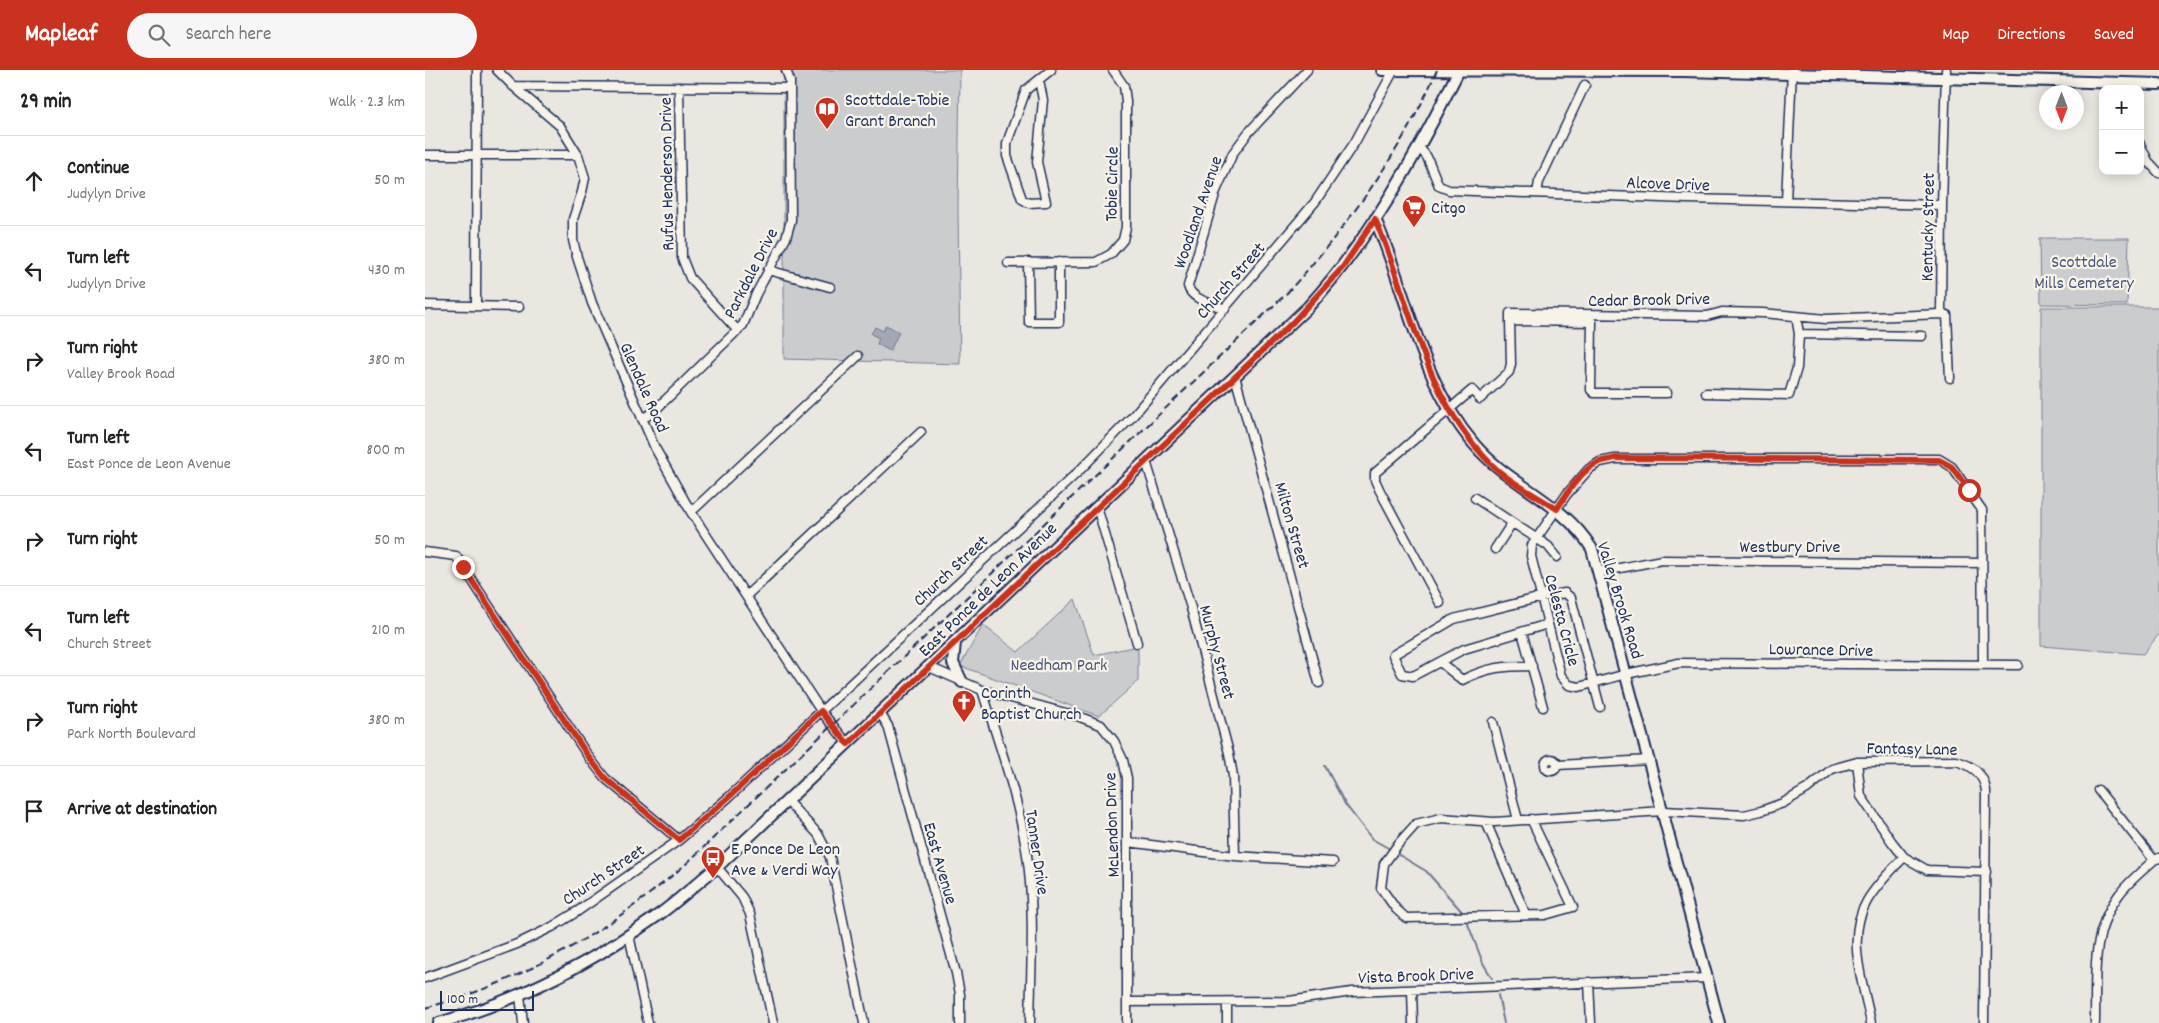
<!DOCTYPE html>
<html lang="en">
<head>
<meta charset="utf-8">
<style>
  :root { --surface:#fff; --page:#f6f6f6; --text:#222; --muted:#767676; --line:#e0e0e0; --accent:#c8321e }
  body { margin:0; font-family:Dekko,sans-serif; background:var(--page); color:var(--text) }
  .controls { position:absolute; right:15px; top:15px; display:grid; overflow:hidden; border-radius:10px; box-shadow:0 2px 12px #0003 }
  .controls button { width:45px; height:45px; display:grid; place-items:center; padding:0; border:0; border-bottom:1px solid var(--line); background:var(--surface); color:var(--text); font:25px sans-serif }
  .compass { position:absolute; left:1614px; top:15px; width:45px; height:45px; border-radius:50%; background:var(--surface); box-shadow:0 2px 12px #0003; rotate:180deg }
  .scale { position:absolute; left:15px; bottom:12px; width:94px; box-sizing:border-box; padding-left:5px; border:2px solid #1b2f5e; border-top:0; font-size:14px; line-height:18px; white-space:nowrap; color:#1b2f5e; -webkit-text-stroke:4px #f7f3e8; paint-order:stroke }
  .stop { position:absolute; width:15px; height:15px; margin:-11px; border:4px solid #c8321e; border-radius:50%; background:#fff }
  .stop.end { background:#c8321e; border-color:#fff; box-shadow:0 1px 5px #0008 }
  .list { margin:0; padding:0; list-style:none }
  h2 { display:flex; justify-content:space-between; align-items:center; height:65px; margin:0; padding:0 20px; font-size:21px }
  h2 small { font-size:16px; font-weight:400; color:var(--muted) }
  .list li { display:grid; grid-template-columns:32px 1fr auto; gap:15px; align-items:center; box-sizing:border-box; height:90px; padding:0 20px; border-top:1px solid var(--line) }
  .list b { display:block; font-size:19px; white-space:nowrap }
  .list p { margin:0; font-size:16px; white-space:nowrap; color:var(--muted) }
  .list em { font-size:16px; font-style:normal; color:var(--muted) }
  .icon { flex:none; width:28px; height:28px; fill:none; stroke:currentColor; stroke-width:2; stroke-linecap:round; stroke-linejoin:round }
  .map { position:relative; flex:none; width:1734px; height:953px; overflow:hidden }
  header { display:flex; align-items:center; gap:30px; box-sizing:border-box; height:70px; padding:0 25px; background:var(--accent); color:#fff }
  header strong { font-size:24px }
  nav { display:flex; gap:28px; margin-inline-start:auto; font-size:18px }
  .search { width:350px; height:45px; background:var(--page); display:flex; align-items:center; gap:12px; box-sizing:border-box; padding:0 18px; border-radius:28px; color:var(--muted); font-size:19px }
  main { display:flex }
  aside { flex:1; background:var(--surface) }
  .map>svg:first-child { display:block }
  .green { fill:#cbcccd; stroke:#737e96 }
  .water { fill:#a3a8b4; stroke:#6d7892 }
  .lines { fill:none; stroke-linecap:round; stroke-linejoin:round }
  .stream { stroke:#6d7892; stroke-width:2 }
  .minor-casing { stroke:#1b2f5e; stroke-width:11 }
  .major-casing { stroke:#1b2f5e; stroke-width:14 }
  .minor { stroke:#f7f3e8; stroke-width:8 }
  .major { stroke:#f7f3e8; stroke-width:10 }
  .rail { stroke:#1b2f5e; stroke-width:2; stroke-dasharray:8 4; stroke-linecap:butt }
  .route { stroke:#c8321e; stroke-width:6 }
  .labels { text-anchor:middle; stroke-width:4.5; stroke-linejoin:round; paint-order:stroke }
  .poi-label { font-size:18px; fill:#1b2f5e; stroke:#f7f3e8; text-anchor:start }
  .street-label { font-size:18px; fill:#1b2f5e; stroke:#f7f3e8 }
  .park-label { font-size:18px; fill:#47567a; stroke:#f7f3e8 }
</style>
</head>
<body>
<header>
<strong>Mapleaf</strong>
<div class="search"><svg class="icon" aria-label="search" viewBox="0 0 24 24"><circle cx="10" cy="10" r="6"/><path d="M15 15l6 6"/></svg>Search here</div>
<nav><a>Map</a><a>Directions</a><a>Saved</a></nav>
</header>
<main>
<aside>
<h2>29 min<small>Walk · 2.3 km</small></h2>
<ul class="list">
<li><svg class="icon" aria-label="ahead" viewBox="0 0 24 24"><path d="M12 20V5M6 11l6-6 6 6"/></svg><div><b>Continue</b><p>Judylyn Drive</p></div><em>50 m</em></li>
<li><svg class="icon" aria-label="left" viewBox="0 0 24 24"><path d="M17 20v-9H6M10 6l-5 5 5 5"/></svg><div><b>Turn left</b><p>Judylyn Drive</p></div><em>430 m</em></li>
<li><svg class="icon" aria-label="right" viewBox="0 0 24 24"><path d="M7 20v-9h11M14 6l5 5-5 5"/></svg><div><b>Turn right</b><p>Valley Brook Road</p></div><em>380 m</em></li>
<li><svg class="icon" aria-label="left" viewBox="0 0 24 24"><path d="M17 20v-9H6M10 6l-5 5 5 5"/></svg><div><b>Turn left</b><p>East Ponce de Leon Avenue</p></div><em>800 m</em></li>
<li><svg class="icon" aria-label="right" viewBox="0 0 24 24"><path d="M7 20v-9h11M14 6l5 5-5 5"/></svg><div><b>Turn right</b></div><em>50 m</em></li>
<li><svg class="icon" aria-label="left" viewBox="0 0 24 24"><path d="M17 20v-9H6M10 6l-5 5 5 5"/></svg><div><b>Turn left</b><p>Church Street</p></div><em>210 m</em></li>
<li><svg class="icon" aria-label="right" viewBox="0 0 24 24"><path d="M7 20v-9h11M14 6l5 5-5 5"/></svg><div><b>Turn right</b><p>Park North Boulevard</p></div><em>380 m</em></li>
<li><svg class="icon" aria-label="arrive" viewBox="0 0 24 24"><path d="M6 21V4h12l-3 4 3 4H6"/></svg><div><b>Arrive at destination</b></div></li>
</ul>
</aside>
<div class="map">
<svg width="1734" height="953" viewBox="0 0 1734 953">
  <rect width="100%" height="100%" fill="#eae7e0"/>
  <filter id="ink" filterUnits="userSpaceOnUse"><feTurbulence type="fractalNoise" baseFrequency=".02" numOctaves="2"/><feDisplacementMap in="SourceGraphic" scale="10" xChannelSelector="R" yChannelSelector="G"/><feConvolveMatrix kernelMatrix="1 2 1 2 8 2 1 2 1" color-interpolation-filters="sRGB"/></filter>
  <g filter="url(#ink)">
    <!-- green -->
    <path class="green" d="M359,0h176l-2,138 2,156 -176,-5z
      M1615,168h89l-2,67 -86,-1z
      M1616,237h118v327l-16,20 -102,-8z
      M650,529l19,56 44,-9v35l-39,35 -139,-50 23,-41 35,27z"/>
    <!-- water -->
    <path class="water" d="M461,255l13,7 -9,19 -13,-7 2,-6 -8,-4 4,-7 8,4z"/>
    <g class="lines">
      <!-- stream -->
      <path class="stream" d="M900,696l20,38 27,35 18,10
        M969,782l32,19 38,43
        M1041,849l17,44 9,15
        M1073,925l6,28"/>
      <defs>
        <path id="minor" d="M72,0l16,16 47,40 18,29 7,23 -3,14 -9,27v21l4,17 15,46 63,145 36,64 130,199 27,33
          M1521,0l-4,135 -1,109 6,1 3,63
          M614,10l4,20 -6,62 9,40 -17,1 -7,-4 -15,-43v-13l19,-53 25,-20
          M88,16l277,2
          M254,17l3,171 8,20 48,53
          M1715,74l8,17 11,12
          M994,77l8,10 12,29 10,4 238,9 255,6
          M0,85h153
          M1112,123l2,-11 46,-97
          M1361,131l6,-131
          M603,192l1,60h30v-60
          M583,193l88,-1 15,-8 12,-14 3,-13v-126l-2,-15 -11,-16
          M343,200l62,17
          M0,235l94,2
          M51,236l1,-236
          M800,239c-11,-5 -34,-9 -37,-23l28,-95 17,-38 15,-20 59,-63
          M1371,246l3,18
          M1085,251v-8l197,3 15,-4 41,1 63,6 115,-5
          M810,306l84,307
          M1281,323l83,2 8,-27 2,-34 123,2
          M217,349l10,-6 91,-88 13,-31 30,-56 5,-18 -1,-139 -4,-11
          M721,391l45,147 38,145 4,23 2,80
          M1050,428l73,48 9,11
          M672,437l40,136
          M266,442l167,-156
          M1070,479l17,-26
          M0,482l31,4 132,200 17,22 74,62
          M1174,502l63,-12 320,3
          M321,526l175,-164
          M1015,533l-60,-112 -5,-11v-7l97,-83 8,9 29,-27 2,-8 -1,-43 82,1 -1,68 3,3h73
          M1123,554l-84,25 -51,27 -11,-2 -9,-19 61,-36 88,-22 23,-4 6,5 29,109
          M1097,562l21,75
          M1015,592l22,18c26,-13 42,-14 70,-14
          M1558,594l-1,-154 -30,-43 -13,-8h-324l-15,3 -11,7 -22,25 -35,51 -1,11 30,120 8,9 10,2 47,-13 53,-11 339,2
          M504,597l53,23 98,27 21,8 13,16 9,19 4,18v245
          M557,620c17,54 37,109 45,165 8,55 4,113 3,168
          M455,643l8,13 68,247 4,21v29
          M1068,652l25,98
          M1120 695a6 6 0 1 1 12 0a6 6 0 1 1-12 0Z
          M1432,692l4,34 31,46 12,15 23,13 59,2
          M1133,695l92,-5
          M1673,720l56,70
          M362,731l31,33 12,23 34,166
          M1106,749l42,88 -28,8 -139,3 -10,-9 -15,-21 3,-24 15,-21 17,-19 25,-6 53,4 169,-11 81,4 17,-4 22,-8 24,-14 25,-20 25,-7 99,-1c16,4 28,13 30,30l-2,232
          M1061,752l40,93
          M703,772l107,14 98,6
          M292,797l25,30 8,17 23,109
          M204,865l19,88
          M0,908l92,-34 35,-17 26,-16 101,-71 50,-43 350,-326 53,-54 183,-215 40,-60 39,-72
          M1164,912l2,41
          M987,920l1,33
          M95,925l3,28
          M702,932l162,-1 63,-9 355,-14
          M802,932v21
          M1446,953c-7,-38 -26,-85 -4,-122 10,-17 24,-30 37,-44
          M1670,953c1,-44 -5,-89 23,-127 9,-13 24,-25 36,-36l5,-2"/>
        <path id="major" d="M957,0l302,1 475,13
          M950,149c33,75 44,160 99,225 35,42 89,57 118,105l127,474
          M530,572l-2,21 9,19
          M14,953c79,-22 152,-60 218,-107 21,-15 40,-33 60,-49l591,-560c63,-69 109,-153 151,-237"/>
      </defs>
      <!-- minor casing -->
      <use href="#minor" class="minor-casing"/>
      <!-- major casing -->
      <use href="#major" class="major-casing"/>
      <!-- minor -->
      <use href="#minor" class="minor"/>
      <!-- major -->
      <use href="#major" class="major"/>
      <!-- rail -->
      <path class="rail" d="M0,938c99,-26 185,-78 262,-145l600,-570c59,-65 115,-141 150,-223"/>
    </g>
  </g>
  <g class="lines" filter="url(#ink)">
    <!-- route -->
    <path class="route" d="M38,497l125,189 17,22 74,62 50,-43 92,-86 27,33 445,-422 50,-55 32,-48c37,86 47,175 116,245 18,18 44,31 66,45 10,-16 24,-39 42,-47 5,-2 11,-2 16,-4l324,2 13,7 17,23"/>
  </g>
  <!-- icons -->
  <defs>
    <symbol id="library-pin" viewBox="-11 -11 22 30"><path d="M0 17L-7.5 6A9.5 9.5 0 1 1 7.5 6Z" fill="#c8321e" stroke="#f7f3e8"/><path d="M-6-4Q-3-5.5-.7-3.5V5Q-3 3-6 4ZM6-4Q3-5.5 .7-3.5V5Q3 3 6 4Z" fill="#fff"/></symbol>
    <symbol id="supermarket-pin" viewBox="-11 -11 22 30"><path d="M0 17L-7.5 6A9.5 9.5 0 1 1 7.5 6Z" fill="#c8321e" stroke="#f7f3e8"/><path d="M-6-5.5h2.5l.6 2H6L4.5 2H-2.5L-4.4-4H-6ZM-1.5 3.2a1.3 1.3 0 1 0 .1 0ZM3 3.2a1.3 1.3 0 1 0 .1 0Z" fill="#fff"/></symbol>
    <symbol id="church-pin" viewBox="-11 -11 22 30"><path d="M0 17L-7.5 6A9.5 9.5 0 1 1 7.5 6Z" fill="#c8321e" stroke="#f7f3e8"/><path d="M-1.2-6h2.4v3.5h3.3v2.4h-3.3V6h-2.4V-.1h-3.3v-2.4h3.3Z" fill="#fff"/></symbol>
    <symbol id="bus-pin" viewBox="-11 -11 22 30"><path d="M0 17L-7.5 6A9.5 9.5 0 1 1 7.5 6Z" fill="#c8321e" stroke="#f7f3e8"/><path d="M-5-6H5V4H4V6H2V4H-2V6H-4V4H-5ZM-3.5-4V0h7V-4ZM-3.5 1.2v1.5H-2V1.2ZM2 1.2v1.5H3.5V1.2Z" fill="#fff"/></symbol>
  </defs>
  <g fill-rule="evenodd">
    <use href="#library-pin" x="388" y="25" width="28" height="38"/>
    <use href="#supermarket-pin" x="975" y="123" width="28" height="38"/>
    <use href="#church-pin" x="525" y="618" width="28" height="38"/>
    <use href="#bus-pin" x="274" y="774" width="28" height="38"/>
  </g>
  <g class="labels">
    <!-- poi labels -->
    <g class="poi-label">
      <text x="420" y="35">Scottdale-Tobie<tspan x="420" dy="21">Grant Branch</tspan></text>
      <text x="1006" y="143">Citgo</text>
      <text x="556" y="628">Corinth<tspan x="556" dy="21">Baptist Church</tspan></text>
      <text x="306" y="784">E Ponce De Leon<tspan x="306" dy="21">Ave &amp; Verdi Way</tspan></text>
    </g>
    <!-- street labels -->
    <g class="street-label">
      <text transform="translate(241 104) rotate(-91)" y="6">Rufus Henderson Drive</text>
      <text transform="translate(1243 113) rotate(2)" y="6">Alcove Drive</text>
      <text transform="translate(686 114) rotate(-89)" y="6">Tobie Circle</text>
      <text transform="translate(772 142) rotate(-71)" y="6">Woodland Avenue</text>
      <text transform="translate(1502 157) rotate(-89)" y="6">Kentucky Street</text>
      <text transform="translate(325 203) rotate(-63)" y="6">Parkdale Drive</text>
      <text transform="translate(805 210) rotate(-49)" y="6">Church Street</text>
      <text transform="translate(1224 229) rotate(-1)" y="6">Cedar Brook Drive</text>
      <text transform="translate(220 317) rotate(66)" y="6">Glendale Road</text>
      <text transform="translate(868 455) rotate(74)" y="6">Milton Street</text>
      <text x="1365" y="482">Westbury Drive</text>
      <text transform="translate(525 500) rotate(-43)" y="6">Church Street</text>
      <text transform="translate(562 519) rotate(-44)" y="6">East Ponce de Leon Avenue</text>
      <text transform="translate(1196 530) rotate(73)" y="6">Valley Brook Road</text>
      <text transform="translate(1138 550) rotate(75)" y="6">Celesta Cricle</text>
      <text transform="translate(1396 579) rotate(1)" y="6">Lowrance Drive</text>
      <text transform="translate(793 582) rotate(75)" y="6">Murphy Street</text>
      <text transform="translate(1487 678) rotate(1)" y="6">Fantasy Lane</text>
      <text transform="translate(686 755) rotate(-92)" y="6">McLendon Drive</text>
      <text transform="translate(613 782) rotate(82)" y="6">Tanner Drive</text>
      <text transform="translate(516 793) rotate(74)" y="6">East Avenue</text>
      <text transform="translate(178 804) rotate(-34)" y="6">Church Street</text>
      <text transform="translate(991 905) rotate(-2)" y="6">Vista Brook Drive</text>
    </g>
    <!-- park labels -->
    <g class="park-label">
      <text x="1659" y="197">Scottdale<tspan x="1659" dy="21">Mills Cemetery</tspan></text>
      <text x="634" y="600">Needham Park</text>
    </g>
  </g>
</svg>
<div class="controls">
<button>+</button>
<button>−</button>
</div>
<svg class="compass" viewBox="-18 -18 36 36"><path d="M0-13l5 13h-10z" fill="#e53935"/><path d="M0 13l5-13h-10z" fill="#767676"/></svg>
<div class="scale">100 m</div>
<div class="stop" style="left:1544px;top:420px"></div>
<div class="stop end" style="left:38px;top:497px"></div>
</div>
</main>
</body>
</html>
